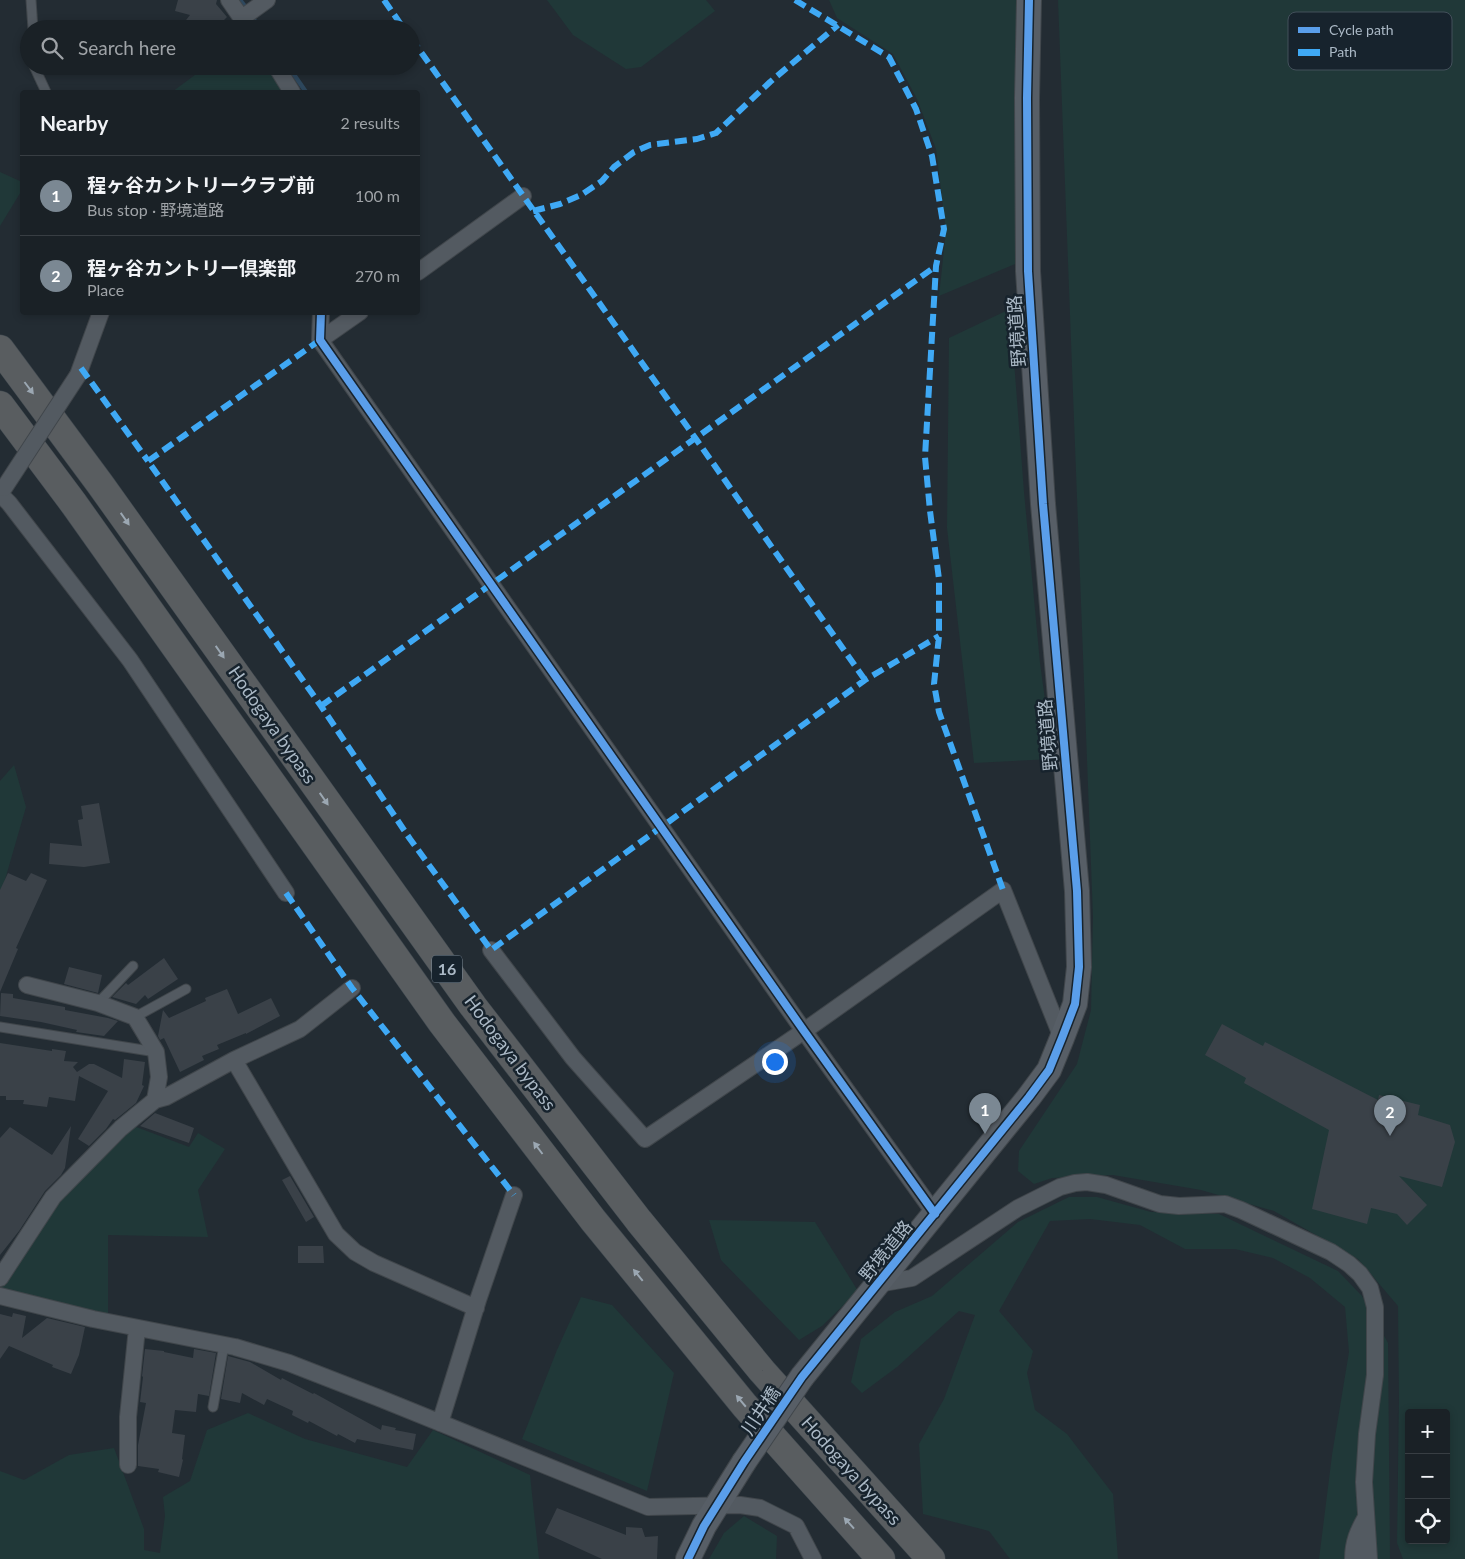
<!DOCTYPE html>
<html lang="en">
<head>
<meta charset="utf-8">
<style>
  :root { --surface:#1a2126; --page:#23292e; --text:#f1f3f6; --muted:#9fa3a7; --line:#383e43; --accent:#7b8893 }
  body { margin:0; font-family:Lato,"Noto Sans JP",sans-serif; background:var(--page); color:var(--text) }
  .controls { position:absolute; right:15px; bottom:15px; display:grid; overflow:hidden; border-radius:5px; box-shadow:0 2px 8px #0003 }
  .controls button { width:45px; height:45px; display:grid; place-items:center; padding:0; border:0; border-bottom:1px solid var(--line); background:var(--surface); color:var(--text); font:25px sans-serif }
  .you { position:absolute; left:774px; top:1061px; width:18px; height:18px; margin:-12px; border:4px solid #fff; border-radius:50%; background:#1a73e8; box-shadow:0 0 0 8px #1a73e833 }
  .badge { display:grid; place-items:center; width:32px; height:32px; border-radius:50%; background:var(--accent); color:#fff; font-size:16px; font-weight:700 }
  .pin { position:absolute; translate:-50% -41px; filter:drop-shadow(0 1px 2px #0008) }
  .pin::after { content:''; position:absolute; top:26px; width:18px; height:15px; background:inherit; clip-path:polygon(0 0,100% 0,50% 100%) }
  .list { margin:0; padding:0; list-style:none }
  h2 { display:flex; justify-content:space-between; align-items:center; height:65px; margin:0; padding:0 20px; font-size:21px }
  h2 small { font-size:16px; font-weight:400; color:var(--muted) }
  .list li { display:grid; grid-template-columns:32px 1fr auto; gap:15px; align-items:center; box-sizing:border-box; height:80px; padding:0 20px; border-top:1px solid var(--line) }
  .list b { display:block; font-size:19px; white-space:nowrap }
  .list p { margin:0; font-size:16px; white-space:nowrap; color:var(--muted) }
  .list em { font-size:16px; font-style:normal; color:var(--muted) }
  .icon { flex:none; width:28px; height:28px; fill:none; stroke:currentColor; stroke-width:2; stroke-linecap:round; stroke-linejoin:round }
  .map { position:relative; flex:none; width:1465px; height:1559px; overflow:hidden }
  .search { position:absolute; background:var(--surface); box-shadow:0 2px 8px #0003; left:20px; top:20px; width:400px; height:55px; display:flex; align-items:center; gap:12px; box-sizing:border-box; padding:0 18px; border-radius:28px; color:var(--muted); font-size:19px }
  .panel { position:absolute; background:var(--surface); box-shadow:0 2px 8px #0003; left:20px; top:90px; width:400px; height:225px; border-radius:5px }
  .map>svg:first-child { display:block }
  .green { fill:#203838; fill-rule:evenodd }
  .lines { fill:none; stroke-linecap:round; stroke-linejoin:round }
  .stream { stroke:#2e485e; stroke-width:4.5 }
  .building { fill:#3a4148 }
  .lane-casing { stroke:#40464b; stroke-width:11 }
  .street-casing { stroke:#40464b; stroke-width:18 }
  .secondary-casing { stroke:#40464b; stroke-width:26 }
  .highway-casing { stroke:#3f484f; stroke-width:29 }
  .lane { stroke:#535a61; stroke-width:9 }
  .street { stroke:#535a61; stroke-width:16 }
  .secondary { stroke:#575e66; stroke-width:24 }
  .highway { stroke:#595d60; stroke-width:28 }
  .street-bridge-casing { stroke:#40464b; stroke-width:18; stroke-linecap:butt }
  .secondary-bridge-casing { stroke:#40464b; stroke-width:26; stroke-linecap:butt }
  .street-bridge { stroke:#535a61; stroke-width:16 }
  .secondary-bridge { stroke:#575e66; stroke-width:24 }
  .quiet { stroke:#3fa9f5; stroke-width:6; stroke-dasharray:12 6; stroke-linecap:butt }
  .cycleway-casing { stroke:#17232d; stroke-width:11 }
  .cycleway { stroke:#5a9eea; stroke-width:8 }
  .oneway { fill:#9ba7b2 }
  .labels { text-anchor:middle; stroke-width:5; stroke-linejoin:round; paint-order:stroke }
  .shield { fill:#17232d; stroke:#7f8c98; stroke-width:1 }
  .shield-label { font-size:16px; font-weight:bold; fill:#abb9c6 }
  .street-label { font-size:18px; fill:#abb9c6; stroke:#17232d }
  .key { fill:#17232d; stroke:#43505b; stroke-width:1 }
  .key-label { font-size:14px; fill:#abb9c6 }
</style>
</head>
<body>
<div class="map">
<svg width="1465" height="1559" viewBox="0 0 1465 1559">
  <rect width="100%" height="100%" fill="#232c33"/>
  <!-- green -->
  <path class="green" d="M547,0h159l9,11 -74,56 -15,2 -53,-34z
    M829,0h189l2,262 -81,34 7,-65 -10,-82 -19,-50 -24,-45 -56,-36z
    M1058,0h407v1559h-62l-6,-16 2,-143 -1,-94 -40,-47 -84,-48 -73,-21 -88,-15 -61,3 -18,6 -16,-13 1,-20 58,-87 14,-54 2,-93zM1409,1413h37v127h-37z
    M207,66h61l15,26h-111z
    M0,172l22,10v8l-22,36z
    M1010,309l14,183 16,171 13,96 -79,4 -27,-235 2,-190z
    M14,765l12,42 -26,90v-116z
    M131,1125l58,22 9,-14 27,16 -27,41 10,47 -100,-2v81l-108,-24v-4l54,-82z
    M1069,1197h28l54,15 68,2 119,57 24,25 26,47 2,216h-71l13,-104 17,-103 -4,-45 -35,-29 -37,-20 -38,-9h-50l-45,-24 -50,-6 -40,2 -51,90 34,40 -6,22 8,37 32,24 46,60 5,65h-108l-21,-28 -66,-17 -4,-70 25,-45 31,-84 -16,-4 -62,56 -35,26 -11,-11 10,-43 34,-27 37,-16 86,-74z
    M709,1220l106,2 43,69 -36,35 -23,14 -78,-80z
    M581,1297l31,8 62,68 -27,118 -125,-52 35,-89z
    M248,1413l57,26 102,28 26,-37 97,45 9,84h-539v-88l24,9 45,-25 45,-7 30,81v21l16,3 5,-37 -2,-19 27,-16 17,-51z
    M744,1516l33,20 -1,23h-67l15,-26z"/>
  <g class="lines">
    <!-- stream -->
    <path class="stream" d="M240,0l7,9
      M251,16l10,13
      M288,66l18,26"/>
  </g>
  <!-- building -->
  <path class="building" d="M178,0h39l-1,4 11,13 -12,12h-36l11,-14 -15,-4z
    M99,803l11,60 -26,4 -35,-3 1,-21 32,3 -4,-26 5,-1 -2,-13z
    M8,873l18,8 5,-8 16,7 -31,68 2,1 -18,43v-102z
    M164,958l14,21 -30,20 -3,-4 -9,9 -24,-7 14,-14 2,2z
    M69,967l33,8 -4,18 -34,-9z
    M227,989l11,25 33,-16 9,18 -34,18v-1l-29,12 2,4 -17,7 2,4 -24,12 -16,-34 -4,2 -2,-4 5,-26 6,8 37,-17 -1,-3z
    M1,993l12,1v4l52,9v3l43,8 10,3 -14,15 -28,-4 1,-2 -36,-8 -41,-6z
    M1222,1024l41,22 2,-4 113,58 1,-5 41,10 -2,10 32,10 5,17 -13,45 -43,-11 28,29 -20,20 -10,-11 -26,-6 -4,16 -55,-15 17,-79 -85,-47 2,-5 -41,-23z
    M0,1043l52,8v-2l14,2 -2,10 14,1 -5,5 4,5 12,-8h5l28,14 2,-19 21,3 -3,23 2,1 -8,17 -21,17 -2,-1 -7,10 -17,17 -11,-7 30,-48 -29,-15 -4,25 -26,-4 -2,10 -24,-3 1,-4h-18v-4h-6z
    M155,1113l39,15 -5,15 -49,-17z
    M71,1126l-6,42 -4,7 -16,16 -26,40 -19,24v-117l10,-11 42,28z
    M290,1176l24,41 -8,5 -24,-42z
    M298,1246h25l1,17h-26z
    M13,1313l13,3 -4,22 25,-20 38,9 -6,28 -8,19 -19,-7 1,-2 -44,-19 -9,13v-45l12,3z
    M145,1349l19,2v1l29,6 1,-9 22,4 -7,43 -11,-2 -2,18 -21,-2 -3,23 13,2 -3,24 1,1 -4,17 -21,-5 1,-3 -21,-3v-21l8,-42 -6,-1 3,-25 -1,-1z
    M228,1356l22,6 31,18 1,-2 31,16 1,-1 67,37 1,-5 14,3 -1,2 21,4 -3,16 -56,-11 -2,4 -17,-9 -1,2 -28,-15 -1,2 -16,-8 1,-4 -26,-12 -3,6 -22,-12 -2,10 -19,-4z
    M557,1508l69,27v-8l16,1 3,9 13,-1 -1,23h-55l-57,-26z"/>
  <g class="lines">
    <defs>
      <path id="lane" d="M31,0l2,29
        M34,66l12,26
        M98,1003l35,-37
        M135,1017l51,-28
        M0,1027l156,25
        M213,1407l11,-62"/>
      <path id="street" d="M229,0l20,29
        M242,18l25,-18
        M276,66l16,26
        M418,272l105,-76
        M321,312l-1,28 484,691 131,183
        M320,340l40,-28
        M78,375l23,-63
        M1,495l8,8 121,157 156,233
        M491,950l82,108 72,81 159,-108 199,-141 59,148
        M27,985l71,18 37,14 21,35 3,25 -4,23
        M234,1060l102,174 19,18 19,11 102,45
        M0,1278l53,-81 68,-69 34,-28 11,-3 68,-37 66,-31 52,-41
        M878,1284l34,-6 106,-70 42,-21 15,-4 12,-1 19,3 54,19 19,2 46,-2 16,6 90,42 18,12 11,10 10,14 5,19v68l-8,59 -3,48 5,77
        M0,1296l93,23 142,28 54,16 90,35 269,109 92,-2 20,3 36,18 17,33
        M440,1423l38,-123 36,-105
        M128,1465v-48l9,-89
        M1353,1559c0,-17 5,-28 13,-42"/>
      <path id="secondary" d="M802,1377l227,-280 20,-27 13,-32 13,-34 4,-37 -2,-76 -34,-387 -15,-233 -1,-173 2,-98
        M688,1559l16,-33 40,-64"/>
      <path id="highway" d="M0,349l100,135 373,522 166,215 123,150 169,188
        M0,405l74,99 368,519 151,197 152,186 136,153"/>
    </defs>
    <!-- lane casing -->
    <use href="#lane" class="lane-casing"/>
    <!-- street casing -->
    <use href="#street" class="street-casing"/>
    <!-- secondary casing -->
    <use href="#secondary" class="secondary-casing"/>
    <!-- highway casing -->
    <use href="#highway" class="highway-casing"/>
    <!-- lane -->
    <use href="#lane" class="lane"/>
    <!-- street -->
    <use href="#street" class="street"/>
    <!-- secondary -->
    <use href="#secondary" class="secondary"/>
    <!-- highway -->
    <use href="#highway" class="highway"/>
    <defs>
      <path id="street-bridge" d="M4,488l74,-113"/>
      <path id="secondary-bridge" d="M744,1462l58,-85"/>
    </defs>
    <!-- street-bridge casing -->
    <use href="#street-bridge" class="street-bridge-casing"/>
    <!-- secondary-bridge casing -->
    <use href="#secondary-bridge" class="secondary-bridge-casing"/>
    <!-- street-bridge -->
    <use href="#street-bridge" class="street-bridge"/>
    <!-- secondary-bridge -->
    <use href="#secondary-bridge" class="secondary-bridge"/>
    <!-- quiet -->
    <path class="quiet" d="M384,0l20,29
      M795,0l94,57 27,52 16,47 12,73 -8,37 -11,191 5,54 9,68v57l-5,48 5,28 64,178
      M411,38l285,401 169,241
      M533,211l27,-7 21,-9 21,-14 12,-14 20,-15 16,-7 47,-6 19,-6 54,-51 68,-57
      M320,340l-172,121 173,245 89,133 81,111 374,-270 74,-44
      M81,368l67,93
      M321,706l615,-440
      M286,893l66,95 162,207"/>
    <defs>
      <path id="cycleway" d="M321,312l-1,28 484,691 131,183
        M688,1559l16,-33 40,-64 58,-85 227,-280 20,-27 13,-32 13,-34 4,-37 -2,-76 -34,-387 -15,-233 -1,-173 2,-98"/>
    </defs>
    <!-- cycleway casing -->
    <use href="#cycleway" class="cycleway-casing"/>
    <!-- cycleway -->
    <use href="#cycleway" class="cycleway"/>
  </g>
  <!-- one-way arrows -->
  <defs><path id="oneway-solid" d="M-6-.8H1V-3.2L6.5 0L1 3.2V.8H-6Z" transform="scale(1.25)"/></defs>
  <g class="oneway">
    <use href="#oneway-solid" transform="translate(29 388) rotate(53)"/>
    <use href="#oneway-solid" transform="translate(125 519) rotate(55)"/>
    <use href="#oneway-solid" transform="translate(220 652) rotate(55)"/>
    <use href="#oneway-solid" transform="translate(324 799) rotate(55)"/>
    <use href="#oneway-solid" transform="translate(538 1148) rotate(-127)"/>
    <use href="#oneway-solid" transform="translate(638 1275) rotate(-129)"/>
    <use href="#oneway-solid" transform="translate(741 1401) rotate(-130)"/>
    <use href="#oneway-solid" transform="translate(849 1523) rotate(-132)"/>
  </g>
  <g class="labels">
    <!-- shield labels -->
    <rect class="shield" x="432" y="955.5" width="30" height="27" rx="4"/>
    <g class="shield-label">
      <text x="447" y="975">16</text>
    </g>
    <!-- street labels -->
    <g class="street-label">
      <text transform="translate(1017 331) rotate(-94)" y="6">野境道路</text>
      <text transform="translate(272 725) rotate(55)" y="6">Hodogaya bypass</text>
      <text transform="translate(1048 735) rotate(-95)" y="6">野境道路</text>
      <text transform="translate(510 1053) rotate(53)" y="6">Hodogaya bypass</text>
      <text transform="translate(886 1251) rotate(-51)" y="6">野境道路</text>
      <text transform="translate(761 1411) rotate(-56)" y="6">川井橋</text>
      <text transform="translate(851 1471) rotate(48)" y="6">Hodogaya bypass</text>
    </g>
  </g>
  <!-- legend -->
  <rect x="1288" y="12" width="164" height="58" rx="8" class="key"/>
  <rect x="1298" y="27" width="22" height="6" fill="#5a9eea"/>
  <rect x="1298" y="49" width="22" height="7" fill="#3fa9f5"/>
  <g class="key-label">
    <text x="1329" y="35">Cycle path</text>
    <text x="1329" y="57">Path</text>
  </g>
</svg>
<div class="controls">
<button>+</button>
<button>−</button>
<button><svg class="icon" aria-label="locate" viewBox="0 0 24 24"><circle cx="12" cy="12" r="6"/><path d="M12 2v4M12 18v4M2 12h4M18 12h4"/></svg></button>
</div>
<div class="you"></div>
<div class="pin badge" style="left:985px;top:1134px">1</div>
<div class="pin badge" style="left:1390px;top:1136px">2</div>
<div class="search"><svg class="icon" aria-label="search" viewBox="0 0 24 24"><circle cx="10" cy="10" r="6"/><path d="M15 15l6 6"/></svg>Search here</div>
<section class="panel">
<h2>Nearby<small>2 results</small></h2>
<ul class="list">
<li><span class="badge">1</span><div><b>程ヶ谷カントリークラブ前</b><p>Bus stop · 野境道路</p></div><em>100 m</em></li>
<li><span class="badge">2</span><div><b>程ヶ谷カントリー倶楽部</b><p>Place</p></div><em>270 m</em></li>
</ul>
</section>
</div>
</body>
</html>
